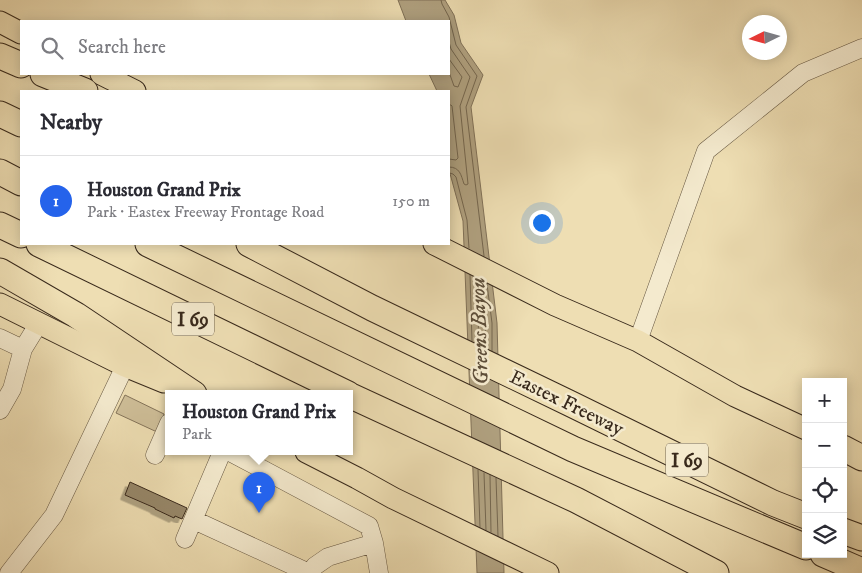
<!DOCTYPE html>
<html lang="en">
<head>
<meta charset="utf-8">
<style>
  :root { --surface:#fff; --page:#f2f2f3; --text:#2b2b33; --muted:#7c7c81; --line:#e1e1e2; --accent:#2563eb }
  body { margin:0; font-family:"IM FELL DW Pica",serif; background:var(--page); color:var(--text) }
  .controls { position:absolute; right:15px; bottom:15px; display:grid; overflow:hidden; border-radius:0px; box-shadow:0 2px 12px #0003 }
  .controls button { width:45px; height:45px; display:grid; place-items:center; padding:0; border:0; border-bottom:1px solid var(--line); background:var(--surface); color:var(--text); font:25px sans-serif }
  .compass { position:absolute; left:742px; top:15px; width:45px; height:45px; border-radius:50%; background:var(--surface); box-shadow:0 2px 12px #0003; rotate:265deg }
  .you { position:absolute; left:541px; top:222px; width:18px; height:18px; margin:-12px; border:4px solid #fff; border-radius:50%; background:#1a73e8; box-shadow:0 0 0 8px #1a73e833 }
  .badge { display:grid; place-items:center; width:32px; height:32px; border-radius:50%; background:var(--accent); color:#fff; font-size:16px; font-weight:700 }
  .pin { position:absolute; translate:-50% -41px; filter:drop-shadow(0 1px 2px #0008) }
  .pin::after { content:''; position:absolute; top:26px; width:18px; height:15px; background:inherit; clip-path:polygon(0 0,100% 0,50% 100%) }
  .popup { position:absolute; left:165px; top:390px; width:188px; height:65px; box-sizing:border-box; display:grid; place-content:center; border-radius:0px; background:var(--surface); filter:drop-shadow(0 1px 4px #0005); font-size:16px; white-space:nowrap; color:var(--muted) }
  .popup b { font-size:19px; color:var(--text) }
  .popup::after { content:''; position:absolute; left:50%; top:100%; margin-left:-10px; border:10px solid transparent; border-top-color:var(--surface) }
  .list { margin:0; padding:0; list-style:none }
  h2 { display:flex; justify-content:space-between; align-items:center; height:65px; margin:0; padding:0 20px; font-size:21px }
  h2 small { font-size:16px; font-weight:400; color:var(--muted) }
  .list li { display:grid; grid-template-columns:32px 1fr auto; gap:15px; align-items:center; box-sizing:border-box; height:90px; padding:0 20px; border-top:1px solid var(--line) }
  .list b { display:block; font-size:19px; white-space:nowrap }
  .list p { margin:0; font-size:16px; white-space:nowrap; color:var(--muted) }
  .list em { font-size:16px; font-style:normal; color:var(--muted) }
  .icon { flex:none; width:28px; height:28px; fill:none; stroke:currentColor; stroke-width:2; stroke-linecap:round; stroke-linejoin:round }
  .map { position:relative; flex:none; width:862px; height:573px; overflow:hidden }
  .search { position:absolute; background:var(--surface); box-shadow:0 2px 12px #0003; left:20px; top:20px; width:430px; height:55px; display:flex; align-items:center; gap:12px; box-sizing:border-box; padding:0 18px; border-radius:0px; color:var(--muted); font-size:19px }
  .panel { position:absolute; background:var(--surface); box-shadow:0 2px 12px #0003; left:20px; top:90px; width:430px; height:155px; border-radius:0px }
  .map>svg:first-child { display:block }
  .green { fill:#cfbf99; stroke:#84745a }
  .water { fill:#b0a180; stroke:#807158 }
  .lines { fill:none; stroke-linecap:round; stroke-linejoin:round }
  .shore { stroke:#74664e; stroke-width:1 }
  .building { fill:#97886b; stroke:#392a1c; filter:url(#shadow) }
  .minor-casing { stroke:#665742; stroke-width:19 }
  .major-casing { stroke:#392a1c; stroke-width:23 }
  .highway-casing { stroke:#392a1c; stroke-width:27 }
  .minor { stroke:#f4eace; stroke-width:18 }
  .major { stroke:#eedeb3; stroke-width:21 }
  .highway { stroke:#eedeb3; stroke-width:25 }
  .labels { text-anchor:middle; stroke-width:5; stroke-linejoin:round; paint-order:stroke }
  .shield { fill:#f4eace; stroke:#716451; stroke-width:1 }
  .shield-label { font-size:19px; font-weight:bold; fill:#392a1c }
  .street-label { font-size:20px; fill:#392a1c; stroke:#f4eace }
  .water-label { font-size:21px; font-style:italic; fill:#5d4e3a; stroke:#f4eace }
</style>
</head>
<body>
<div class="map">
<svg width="862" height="573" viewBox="0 0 862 573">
  <defs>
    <filter id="shadow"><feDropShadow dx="-4.5" dy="4.5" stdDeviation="0" flood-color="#0004"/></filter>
  </defs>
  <rect width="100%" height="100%" fill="#eedeb3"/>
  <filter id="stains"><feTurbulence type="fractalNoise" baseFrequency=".004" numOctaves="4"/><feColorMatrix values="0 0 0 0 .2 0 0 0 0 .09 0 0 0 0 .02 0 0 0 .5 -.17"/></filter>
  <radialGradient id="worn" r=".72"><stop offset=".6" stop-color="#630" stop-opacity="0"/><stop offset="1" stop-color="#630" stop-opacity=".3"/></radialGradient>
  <!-- green -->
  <path class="green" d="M125,395l39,19 -7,18 -41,-19z"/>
  <!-- water -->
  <path class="water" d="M398,0h47l9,15 7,28 22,32 -12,32 26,216 7,250h-27l-14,-352 -14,-51v-79h-12l-8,-17h20v-53h-43z"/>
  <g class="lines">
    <!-- shore -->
    <path class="shore" d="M441,0l1,4 7,13 7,28 21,31 -11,31 18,149
      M449,42l2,7 19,28 -10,29 8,78 -2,1 -2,-1c-3,-9 -4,-17 -15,-17
      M449,59l13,18 -4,10 -4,-1 -5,-14
      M449,105h2l1,1 6,52 -2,2 -7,-1
      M449,173l4,1 3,3 11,43 2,28
      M470,275l2,66
      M487,284l5,39v28
      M479,344l-2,-52 2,-3 3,2 3,33 1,24
      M478,470l2,57
      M484,473l2,57
      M490,475l1,57
      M496,478l2,58"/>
  </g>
  <!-- building -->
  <path class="building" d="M130,482l57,26 -5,11 -7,-3 -1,2 -19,-9v-1l-30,-13z"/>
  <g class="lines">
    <defs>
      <path id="minor" d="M0,338l23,11
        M638,341l68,-190 97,-78 59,-25
        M0,410l12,-21 11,-40 16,-26
        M230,452l139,74 5,17 -46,14 -13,9 -5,7
        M155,455l14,-32
        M194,520l115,53
        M185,539l37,-87
        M374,543l5,30
        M9,573l45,-58 71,-149"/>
      <path id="major" d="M0,22l21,11
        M101,74l34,17
        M434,244l121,61 83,36 97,55 71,33
        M0,304l125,62 39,16
        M306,452l51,26 36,20 155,75"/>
      <path id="highway" d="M0,56l21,9
        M43,74l42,17
        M0,114l21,10
        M0,172l21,11
        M0,225l21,10
        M39,244l309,150
        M148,244l425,205 233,98
        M249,244l123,64 197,95 204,100 33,13
        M0,271l76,44 118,79
        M349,395l227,105 140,73
        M843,448l19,10
        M843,531l19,7
        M823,554l39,17"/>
    </defs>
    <!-- minor casing -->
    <use href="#minor" class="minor-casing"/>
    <!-- major casing -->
    <use href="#major" class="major-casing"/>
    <!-- highway casing -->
    <use href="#highway" class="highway-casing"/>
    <!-- minor -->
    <use href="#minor" class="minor"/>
    <!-- major -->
    <use href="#major" class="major"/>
    <!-- highway -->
    <use href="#highway" class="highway"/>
  </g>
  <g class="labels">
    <!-- shield labels -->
    <g class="shield">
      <rect x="172" y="302.5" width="42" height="33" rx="4"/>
      <rect x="666" y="443.5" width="42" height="33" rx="4"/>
    </g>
    <g class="shield-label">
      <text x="193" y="326">I 69</text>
      <text x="687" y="467">I 69</text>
    </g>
    <!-- street labels -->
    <g class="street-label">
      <text transform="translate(567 402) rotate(26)" y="7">Eastex Freeway</text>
    </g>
    <!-- water labels -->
    <g class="water-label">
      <text transform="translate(479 331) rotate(-92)" y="7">Greens Bayou</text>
    </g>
  </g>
  <rect width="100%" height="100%" filter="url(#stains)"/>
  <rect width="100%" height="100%" fill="url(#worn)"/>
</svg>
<div class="controls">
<button>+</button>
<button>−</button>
<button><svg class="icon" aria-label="locate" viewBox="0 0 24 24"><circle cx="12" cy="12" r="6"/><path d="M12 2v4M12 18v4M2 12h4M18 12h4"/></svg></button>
<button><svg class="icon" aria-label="layers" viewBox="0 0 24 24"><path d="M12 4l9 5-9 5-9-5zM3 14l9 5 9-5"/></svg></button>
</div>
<svg class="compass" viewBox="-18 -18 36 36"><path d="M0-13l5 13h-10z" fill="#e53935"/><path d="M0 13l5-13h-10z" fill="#7c7c81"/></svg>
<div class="you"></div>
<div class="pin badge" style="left:259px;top:513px">1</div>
<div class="popup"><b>Houston Grand Prix</b>Park</div>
<div class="search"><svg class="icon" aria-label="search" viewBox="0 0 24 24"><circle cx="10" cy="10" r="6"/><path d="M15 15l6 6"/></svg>Search here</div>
<section class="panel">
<h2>Nearby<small></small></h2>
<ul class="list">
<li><span class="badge">1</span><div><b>Houston Grand Prix</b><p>Park · Eastex Freeway Frontage Road</p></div><em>150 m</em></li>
</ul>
</section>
</div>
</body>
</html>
